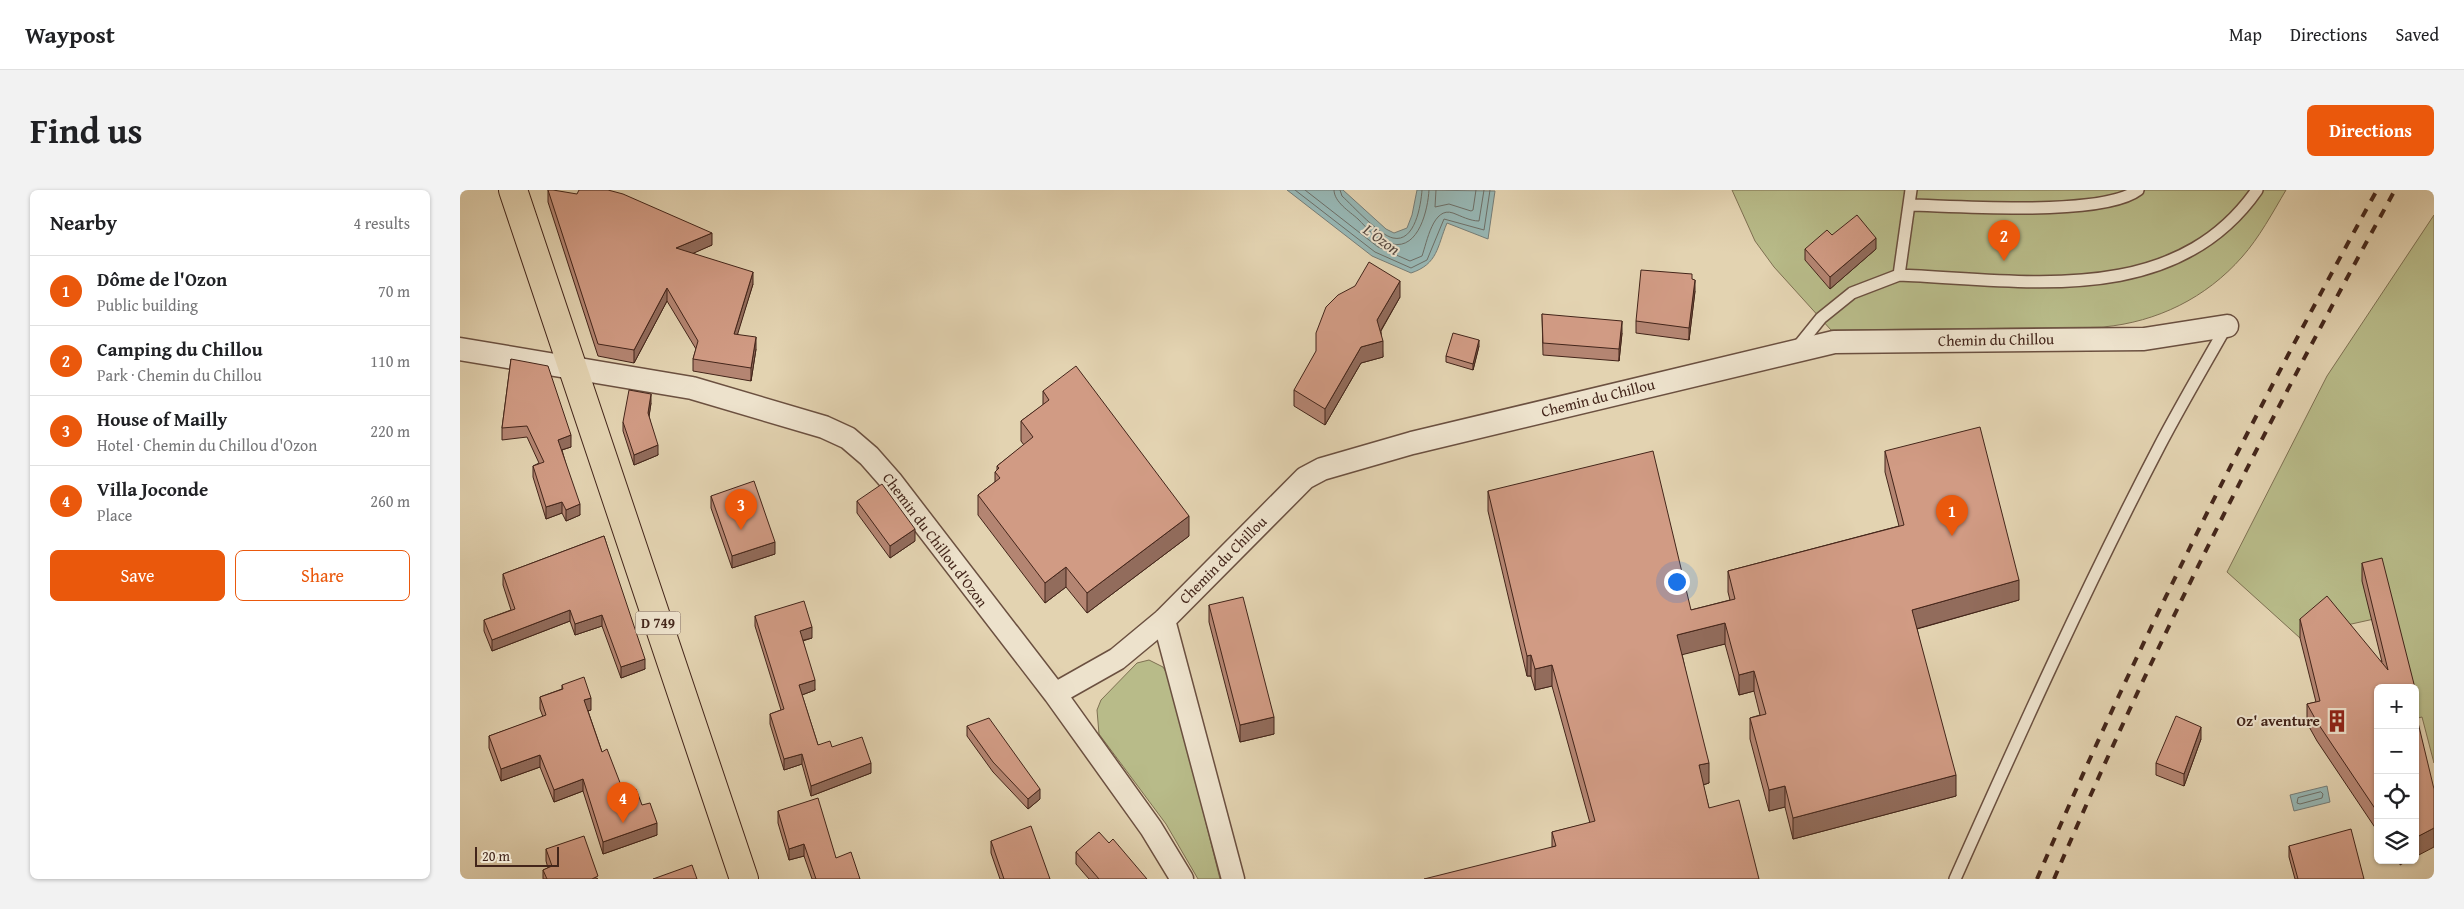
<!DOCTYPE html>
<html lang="en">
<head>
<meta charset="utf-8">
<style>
  :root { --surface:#fff; --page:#f2f2f2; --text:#202124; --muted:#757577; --line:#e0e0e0; --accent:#ea580c }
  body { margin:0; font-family:"Gentium Book Plus",serif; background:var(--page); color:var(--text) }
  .controls { position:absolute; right:15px; bottom:15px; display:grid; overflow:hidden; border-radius:8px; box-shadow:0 1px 4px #0004 }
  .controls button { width:45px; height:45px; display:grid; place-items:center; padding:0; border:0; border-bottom:1px solid var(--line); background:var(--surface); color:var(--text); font:25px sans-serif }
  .scale { position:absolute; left:15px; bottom:12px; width:84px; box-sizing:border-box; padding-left:5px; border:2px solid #43251a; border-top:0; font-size:14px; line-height:18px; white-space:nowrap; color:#43251a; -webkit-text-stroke:4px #ede2cc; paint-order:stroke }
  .you { position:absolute; left:1216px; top:391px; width:18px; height:18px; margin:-12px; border:4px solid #fff; border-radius:50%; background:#1a73e8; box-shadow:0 0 0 8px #1a73e833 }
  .badge { display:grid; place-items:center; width:32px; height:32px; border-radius:50%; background:var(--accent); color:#fff; font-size:16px; font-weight:700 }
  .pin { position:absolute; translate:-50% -41px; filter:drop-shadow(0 1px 2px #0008) }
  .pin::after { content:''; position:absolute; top:26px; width:18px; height:15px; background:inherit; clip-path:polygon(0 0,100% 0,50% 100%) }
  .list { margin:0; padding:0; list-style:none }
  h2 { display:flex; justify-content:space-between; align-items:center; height:65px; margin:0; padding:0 20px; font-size:21px }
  h2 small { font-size:16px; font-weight:400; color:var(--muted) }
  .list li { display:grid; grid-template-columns:32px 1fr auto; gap:15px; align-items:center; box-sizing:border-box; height:70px; padding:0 20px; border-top:1px solid var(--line) }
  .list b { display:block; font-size:19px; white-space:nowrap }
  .list p { margin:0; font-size:16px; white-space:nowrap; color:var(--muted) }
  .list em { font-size:16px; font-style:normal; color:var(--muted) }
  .actions { display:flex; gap:10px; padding:15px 20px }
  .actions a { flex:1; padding:11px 0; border:1px solid var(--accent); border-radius:8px; text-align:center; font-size:18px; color:var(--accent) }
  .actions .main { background:var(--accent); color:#fff }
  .icon { flex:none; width:28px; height:28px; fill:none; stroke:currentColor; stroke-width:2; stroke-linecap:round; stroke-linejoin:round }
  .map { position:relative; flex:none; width:1974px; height:689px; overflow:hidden; border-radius:8px }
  header { display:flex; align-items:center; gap:30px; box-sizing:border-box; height:70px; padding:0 25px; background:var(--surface); border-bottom:1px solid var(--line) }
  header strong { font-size:24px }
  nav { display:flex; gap:28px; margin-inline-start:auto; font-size:18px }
  .intro { display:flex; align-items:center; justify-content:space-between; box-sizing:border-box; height:120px; padding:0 30px }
  h1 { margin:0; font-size:35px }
  .button { padding:12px 22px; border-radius:8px; background:var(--accent); color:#fff; font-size:18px; font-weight:700 }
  main { display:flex; gap:30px; padding:0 30px }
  aside { flex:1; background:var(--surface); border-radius:8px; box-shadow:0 1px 4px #0004 }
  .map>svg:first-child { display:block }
  .green { fill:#b8bb89; stroke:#7e7052 }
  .water { fill:#97b6b3; stroke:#757c76 }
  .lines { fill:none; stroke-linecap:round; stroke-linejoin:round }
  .shore { stroke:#6d6e66; stroke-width:1 }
  .lane-casing { stroke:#6b5040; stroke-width:14 }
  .street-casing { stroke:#6b5040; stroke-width:25 }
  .primary-casing { stroke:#43251a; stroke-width:30 }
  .lane { stroke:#ede2cc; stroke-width:11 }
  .street { stroke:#ede2cc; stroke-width:22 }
  .primary { stroke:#e3d3b1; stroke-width:28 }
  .rail { stroke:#43251a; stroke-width:4; stroke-dasharray:9 9; stroke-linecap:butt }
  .wall { fill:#b48572; stroke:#43251a }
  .shaded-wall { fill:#926c5c; stroke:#43251a }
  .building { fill:#d19b84; stroke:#43251a }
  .labels { text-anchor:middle; stroke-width:4; stroke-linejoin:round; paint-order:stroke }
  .shield { fill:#ede2cc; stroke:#765e4f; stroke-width:1 }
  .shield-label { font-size:14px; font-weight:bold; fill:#43251a }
  .street-label { font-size:15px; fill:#43251a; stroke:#ede2cc }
  .poi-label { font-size:15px; font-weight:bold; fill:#43251a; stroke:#ede2cc; text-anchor:end }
  .water-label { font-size:16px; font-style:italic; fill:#584940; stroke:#ede2cc }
</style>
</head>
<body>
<header>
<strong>Waypost</strong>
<nav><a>Map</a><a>Directions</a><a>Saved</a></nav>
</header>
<div class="intro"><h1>Find us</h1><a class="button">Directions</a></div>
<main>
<aside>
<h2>Nearby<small>4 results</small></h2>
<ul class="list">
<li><span class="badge">1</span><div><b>Dôme de l'Ozon</b><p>Public building</p></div><em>70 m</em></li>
<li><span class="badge">2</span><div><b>Camping du Chillou</b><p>Park · Chemin du Chillou</p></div><em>110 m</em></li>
<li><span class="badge">3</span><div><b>House of Mailly</b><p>Hotel · Chemin du Chillou d'Ozon</p></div><em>220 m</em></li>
<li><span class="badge">4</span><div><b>Villa Joconde</b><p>Place</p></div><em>260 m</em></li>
</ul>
<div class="actions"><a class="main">Save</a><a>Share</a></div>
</aside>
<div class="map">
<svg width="1974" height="689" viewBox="0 0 1974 689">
  <rect width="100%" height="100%" fill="#e3d3b1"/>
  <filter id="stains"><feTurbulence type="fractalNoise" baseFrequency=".004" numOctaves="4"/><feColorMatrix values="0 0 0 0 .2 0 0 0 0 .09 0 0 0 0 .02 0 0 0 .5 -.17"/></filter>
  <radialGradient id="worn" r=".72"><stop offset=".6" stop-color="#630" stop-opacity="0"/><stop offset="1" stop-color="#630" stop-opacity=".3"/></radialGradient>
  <!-- green -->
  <path class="green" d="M1272,0h554c-13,22 -27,48 -44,67 -36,41 -85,65 -139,70l-272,3 -57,-63 -19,-26z
    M1974,25v548l-12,-46 -4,1 -3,-30h-5l-18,-73 -54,12 -11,-13 -27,24 -73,-66 100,-196z
    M689,470l14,7 7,12 50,200h-22l-32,-55 -67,-90 -2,-24 4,-10 36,-37z"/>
  <!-- water -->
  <path class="water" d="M827,0h56l43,39 8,4 13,-5 5,-13 5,-25 78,1 -7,48 -41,-16c-10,24 -9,41 -36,50l-39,-17z
    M1867,596l3,16 -36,9 -4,-16z"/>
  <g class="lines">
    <!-- shore -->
    <path class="shore" d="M835,0l80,62 36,16 16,-8 17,-41 40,11 6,-40
      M845,0l73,57 32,14 12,-5c5,-14 11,-50 31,-43 8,3 17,8 26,8l5,-31
      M874,0c0,12 15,21 24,29 9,9 20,23 34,25 27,6 36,-35 37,-54
      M880,0l2,6c11,10 37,39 51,42 22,5 28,-33 29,-48
      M976,0l-1,17 14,-3 22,7 2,-1 3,-20
      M1861,602l2,2 -1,4 -22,6 -3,-1 1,-5z"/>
    <defs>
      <path id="lane" d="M1449,15c48,1 194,12 229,-15
        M1439,85c126,5 275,34 358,-85
        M1336,159l25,-31 31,-25 47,-18 12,-85
        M1495,689c65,-146 131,-292 205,-434 21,-40 44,-79 66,-118"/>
      <path id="street" d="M0,159l232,39 132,39 24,11 21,18 22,25 164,213 96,134 31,51
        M704,430l69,259
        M595,504l62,-35 47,-39 141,-142 17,-9 90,-26 422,-101 310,-3 83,-13"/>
      <path id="primary" d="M53,0l231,689"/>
    </defs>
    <!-- lane casing -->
    <use href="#lane" class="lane-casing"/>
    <!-- street casing -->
    <use href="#street" class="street-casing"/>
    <!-- primary casing -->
    <use href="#primary" class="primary-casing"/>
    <!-- lane -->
    <use href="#lane" class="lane"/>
    <!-- street -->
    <use href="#street" class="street"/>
    <!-- primary -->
    <use href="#primary" class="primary"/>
    <!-- rail -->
    <path class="rail" d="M1577,689c101,-236 216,-464 340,-689
      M1594,689c101,-236 217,-464 341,-689"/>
  </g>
  <!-- wall -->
  <path class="wall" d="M88,0l164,55 -19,8 60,31 -16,50 19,15 -5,32 -58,-10v-12l3,-10 -29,-48 -33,62 -36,-7 -50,-154z
    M1372,45l44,14 -46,40 -25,-29v-11z
    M1235,101l-6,49 -53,-7v-12z
    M940,107l-19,34 2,26 -22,6 -36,62 -31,-19v-16z
    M1082,124l80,19 -3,28 -76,-6z
    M1019,156l-6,24 -27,-8v-6z
    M51,169l60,88 -9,3 18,65 -14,6 -4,-8 -16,6 -13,-42v-11l6,-3 -12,-26 -25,3v-12z
    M583,201l146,145 -102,77 -21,-26 -21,16 -67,-88v-20l17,-13v-10l2,-2v-4l27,-21 -3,-4v-20l22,-16z
    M191,213l-2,13 9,39 -24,10 -11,-34v-9z
    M1425,261l134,149 -102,29 39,167 -163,43 -8,-32 -16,4 -19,-72v-21l10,-3 -6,-24 -15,4 -14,-51 -43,10 27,129 -6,2 6,23 -157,39v-15l38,-9 -38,-137 -17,4 -4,-14h-4l-39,-165v-20l203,119 39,-10 -2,-8v-21l171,-45 -14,-54z
    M251,306l64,58 -43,14 -21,-60z
    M397,311l58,40 -25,17 -33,-45z
    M144,346l41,133 -24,9 -19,-52 -27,9 -5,-14 -78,30 -8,-20v-11l27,-10 -8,-25v-11z
    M1902,373l53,125h-37v144l-61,-91 -10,-18v-19l9,-2 -16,-64v-19l82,43 -20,-81z
    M749,415l65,129 -34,8 -31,-120z
    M295,426l57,22 -9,3 12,49 -13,5 16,50 14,2 39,26 -60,23 -9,-32 -18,6 -14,-46v-10l11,-4 -26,-84z
    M102,495l29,25 -3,1 14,41 22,41 18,12 15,30 -54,19 -20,-63 -29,11 -14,-35 -39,14 -12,-33v-12l54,-19 -3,-8v-12l22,-8z
    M507,536l73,73 -12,10 -35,-37 -26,-36z
    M1741,549l-17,47 -28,-11v-12z
    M318,621l58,47 24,21h-48l-8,-23 -15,4 -11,-37z
    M531,651l59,38h-50l-9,-26z
    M649,653l38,36h-58l-13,-15v-12z
    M1829,656l75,33h-69l-6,-22z
    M86,659l52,30h-55v-9l5,-2 -2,-7z"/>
  <!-- shaded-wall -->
  <path class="shaded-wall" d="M252,43v12l-36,16v-13z
    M1416,48v11l-46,40v-12z
    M293,82v12l-19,62v-12z
    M1235,90v11l-6,49v-12z
    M940,91v16l-23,40v-17z
    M207,98v13l-33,62v-13z
    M1162,131v12l-3,28v-12z
    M296,147v12l-5,32v-13z
    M1019,150v6l-6,24v-6z
    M923,151v16l-22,6 -36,62v-16l36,-62z
    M191,204v9l-3,20v-10z
    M111,245v12l-13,4v-11z
    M198,255v10l-24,10v-10z
    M102,312v11l-16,6v-12z
    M120,314v11l-14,6v-11z
    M729,326v20l-102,77v-20z
    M455,339v12l-25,17v-12z
    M315,352v12l-43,14v-12z
    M606,377v20l-21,16v-20z
    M1559,390v20l-107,30v-20z
    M110,420v11l-78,30v-11z
    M142,425v11l-27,9v-11z
    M1265,433v21l-48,12v-21z
    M352,437v11l-12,3v-10z
    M1071,465v21h-4v-20z
    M185,469v10l-24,9v-11z
    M1092,475v21l-17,4v-21z
    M1294,481v20l-15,4v-20z
    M355,490v10l-16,6v-11z
    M131,508v12l-7,2v-12z
    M1955,510h3v18l-3,1z
    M814,527v17l-34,8v-17z
    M1741,537v12l-17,47v-12z
    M342,564v10l-18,6v-11z
    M80,565v12l-39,14v-12z
    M411,573v10l-60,23v-10z
    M1249,573v20l-10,3v-21z
    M1496,585v21l-163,43v-21z
    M123,589v12l-29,11v-12z
    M1325,596v21l-16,4v-21z
    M580,599v10l-12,10v-10z
    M197,633v12l-54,19v-12z
    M1974,638v19l-19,10v-19z
    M344,654v12l-15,4v-11z
    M1940,670h9l-9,5z"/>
  <!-- building -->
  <path class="building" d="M88,0h5l24,4 2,-4h29l15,4 89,39 -36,15 77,24 -19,62 22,3 -5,31 -58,-9 5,-18 -31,-53 -33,62 -36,-6z
    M1397,25l19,23 -46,39 -25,-28 22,-19 5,5z
    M909,72l31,19 -23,39 6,21 -22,6 -36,62 -31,-19 22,-39v-18l10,-26 12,-12 17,-9z
    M1181,80l51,4v5l3,1 -6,48 -53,-7z
    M1082,124l80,7 -3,28 -76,-6z
    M993,143l26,7 -6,24 -27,-8z
    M51,169l37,7 23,69 -13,5 22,64 -14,6 -4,-8 -16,5 -13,-41 11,-4 -17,-36 -25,2z
    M616,176l113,150 -102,77 -21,-26 -21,16 -67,-88 22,-17 -5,-6 4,-4 -2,-2 36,-29 -12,-16 28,-21 -6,-9z
    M169,200l22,4 -3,19 10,32 -24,10 -11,-33z
    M1520,237l39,153 -107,30 44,165 -163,43 -8,-32 -16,4 -19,-72 16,-4 -12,-43 -15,4 -14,-52 -48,12 32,128 -10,2 10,43 30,-8 20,79h-335l132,-33 -4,-14 43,-11 -43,-156 -17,4 -4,-14 -4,1 -39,-165 165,-40 38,159 44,-11 -7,-28 176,-46 -19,-74z
    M294,291l21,61 -43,14 -21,-60z
    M422,294l33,45 -25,17 -33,-45z
    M144,346l41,123 -24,8 -19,-52 -27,9 -5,-14 -78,30 -8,-20 31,-11 -12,-35z
    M1922,368l33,130h-37v125l-61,-91 -10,-18 13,-3 -20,-82 27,-23 61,74 -26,-107z
    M783,407l31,120 -34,8 -31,-120z
    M344,411l8,26 -12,4 1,3 14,46 -16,5 19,60 12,-4 2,6 30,-10 9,26 -60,23 -9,-32 -18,5 -5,-16 -9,-29 14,-5 -29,-93z
    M124,487l7,21 -7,2 18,52 5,-3 17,44 12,-4 6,16 8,-2 7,20 -54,19 -20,-63 -29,11 -14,-35 -39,14 -12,-33 57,-21 -6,-18 23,-8 -1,-4z
    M1955,500l3,10h-3z
    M1955,520l19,79v39l-19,10z
    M1716,526l25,11 -17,47 -28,-11z
    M529,528l51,71 -12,10 -35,-37 -26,-36z
    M358,608l18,60 15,-6 9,27h-44l-12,-35 -15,5 -11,-38z
    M571,636l19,53h-46l-13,-38z
    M1891,639l13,50h-66l-9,-33z
    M639,642l10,11 4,-4 34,40h-48l-23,-27z
    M124,646l14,40 -6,3h-45l-4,-9 9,-4 -6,-17z
    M232,675l5,14h-44z"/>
  <!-- icons -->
  <defs>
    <symbol id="building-bare" viewBox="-9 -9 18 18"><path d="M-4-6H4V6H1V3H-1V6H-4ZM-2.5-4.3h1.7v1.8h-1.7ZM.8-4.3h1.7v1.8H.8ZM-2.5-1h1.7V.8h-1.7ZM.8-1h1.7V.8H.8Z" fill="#8f2418" stroke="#ede2cc" stroke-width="2.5" paint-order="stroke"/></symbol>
  </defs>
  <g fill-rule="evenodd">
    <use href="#building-bare" x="1861" y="515" width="32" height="32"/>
  </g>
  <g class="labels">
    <!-- shield labels -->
    <rect class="shield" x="175.5" y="421.5" width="45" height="23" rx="4"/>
    <g class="shield-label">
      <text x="198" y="438">D 749</text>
    </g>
    <!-- street labels -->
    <g class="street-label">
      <text transform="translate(1536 150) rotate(-1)" y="5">Chemin du Chillou</text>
      <text transform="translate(1138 208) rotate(-14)" y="5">Chemin du Chillou</text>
      <text transform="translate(475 350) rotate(53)" y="5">Chemin du Chillou d'Ozon</text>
      <text transform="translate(763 370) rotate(-45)" y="5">Chemin du Chillou</text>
    </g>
    <!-- poi labels -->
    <g class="poi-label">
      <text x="1860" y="536">Oz' aventure</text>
    </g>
    <!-- water labels -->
    <g class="water-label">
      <text transform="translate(922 49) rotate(36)" y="6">L'Ozon</text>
    </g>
  </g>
  <rect width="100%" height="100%" filter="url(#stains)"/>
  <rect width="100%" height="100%" fill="url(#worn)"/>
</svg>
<div class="controls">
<button>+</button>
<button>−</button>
<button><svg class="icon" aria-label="locate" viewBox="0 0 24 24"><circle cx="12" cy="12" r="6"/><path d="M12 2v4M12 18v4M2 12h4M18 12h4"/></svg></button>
<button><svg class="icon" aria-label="layers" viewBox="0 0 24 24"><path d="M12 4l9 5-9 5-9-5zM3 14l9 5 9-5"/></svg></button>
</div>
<div class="scale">20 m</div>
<div class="you"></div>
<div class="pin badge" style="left:1492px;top:346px">1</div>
<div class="pin badge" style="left:1544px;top:71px">2</div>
<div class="pin badge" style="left:281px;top:340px">3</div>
<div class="pin badge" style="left:163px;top:633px">4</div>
</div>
</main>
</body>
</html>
